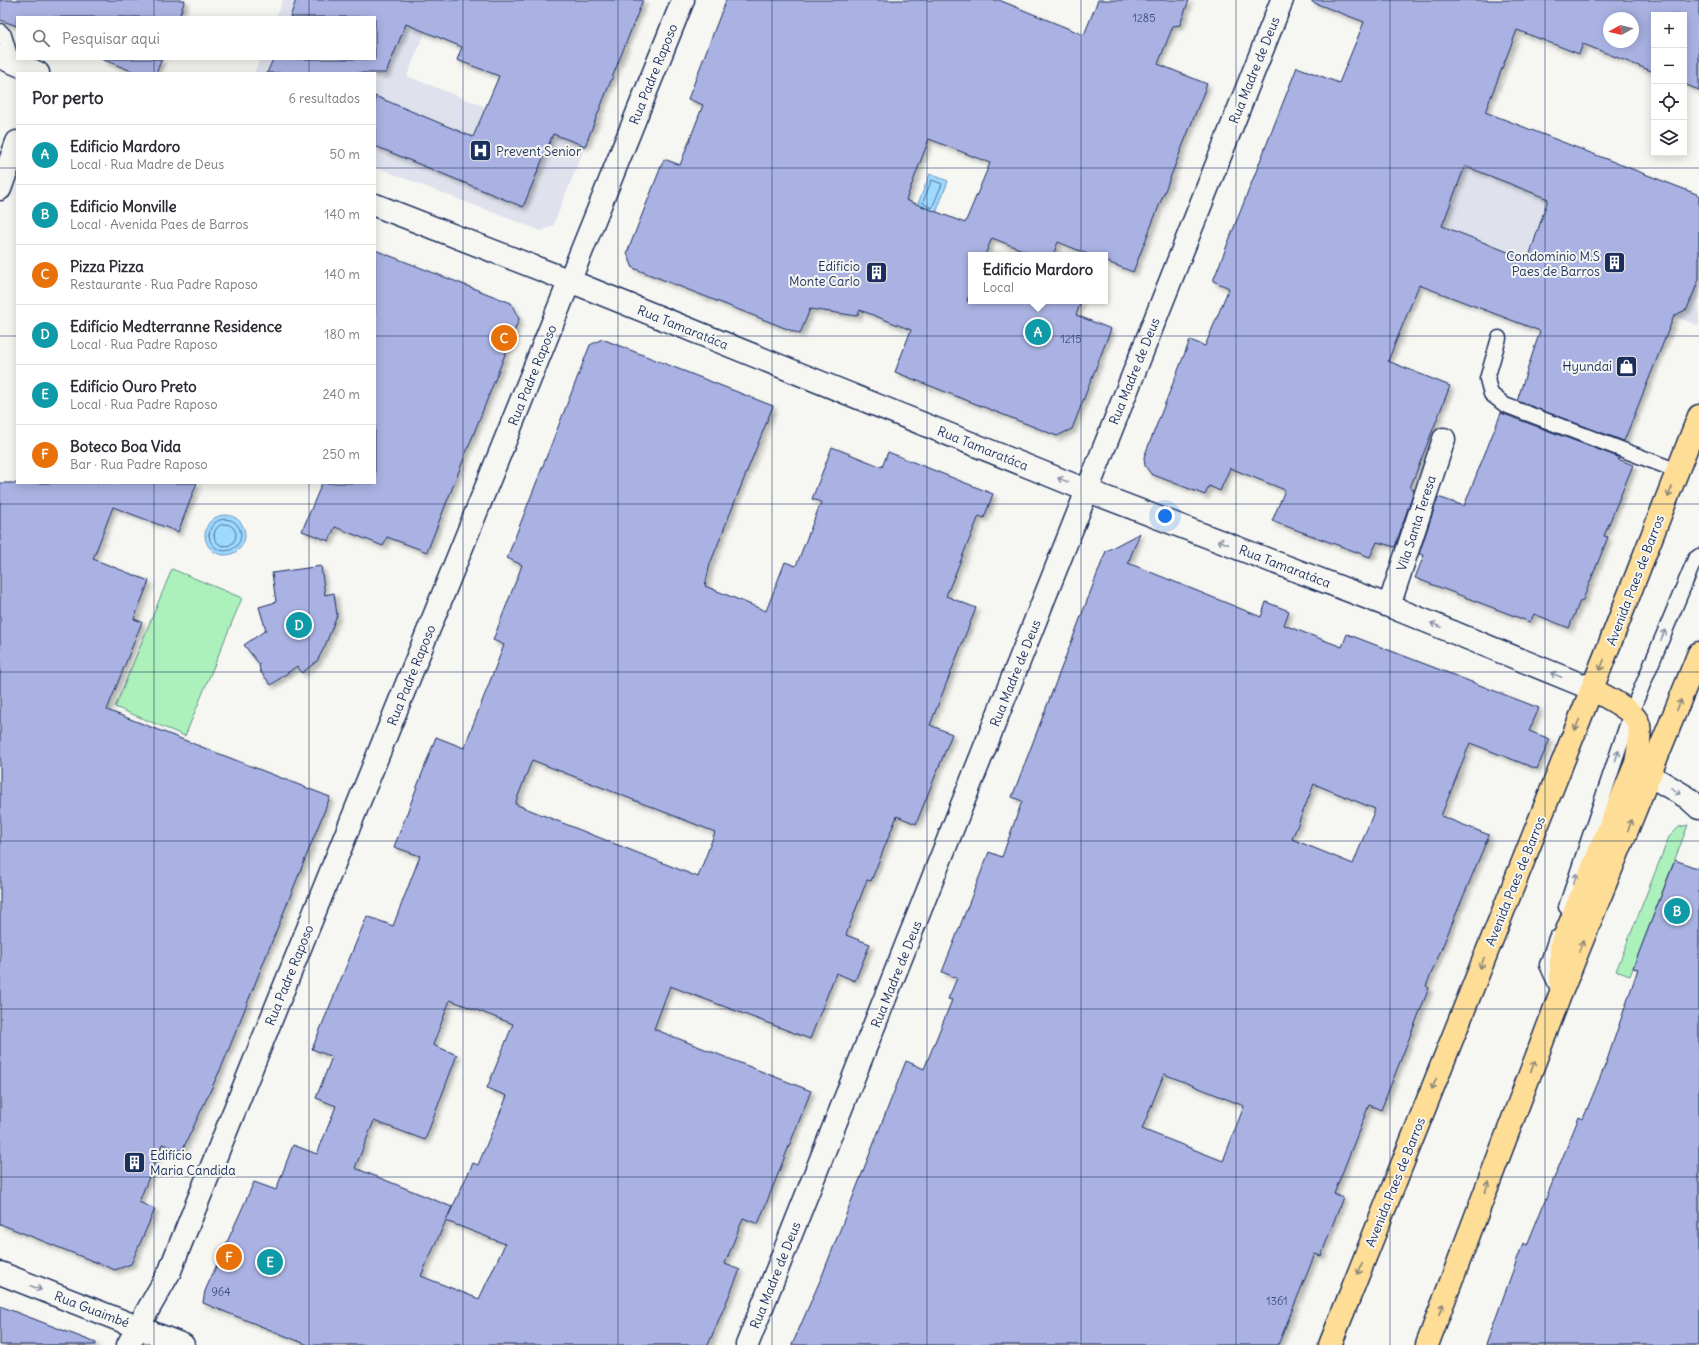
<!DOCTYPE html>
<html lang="pt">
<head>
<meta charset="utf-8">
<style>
  :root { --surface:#fff; --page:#f7f7f7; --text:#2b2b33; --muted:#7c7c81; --line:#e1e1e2; --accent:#b45309 }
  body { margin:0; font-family:Delius,sans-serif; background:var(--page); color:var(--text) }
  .controls { position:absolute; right:12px; top:12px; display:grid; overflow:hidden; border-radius:0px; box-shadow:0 2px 10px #0003 }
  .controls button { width:36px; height:36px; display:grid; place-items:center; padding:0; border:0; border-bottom:1px solid var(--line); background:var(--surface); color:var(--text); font:20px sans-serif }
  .compass { position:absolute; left:1603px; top:12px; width:36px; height:36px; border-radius:50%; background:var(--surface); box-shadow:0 2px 10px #0003; rotate:262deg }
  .you { position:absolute; left:1165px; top:516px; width:14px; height:14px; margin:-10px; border:3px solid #fff; border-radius:50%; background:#1a73e8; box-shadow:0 0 0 6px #1a73e833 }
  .badge { display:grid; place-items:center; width:26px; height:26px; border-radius:50%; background:var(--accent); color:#fff; font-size:13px; font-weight:700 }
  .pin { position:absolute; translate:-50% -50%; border:2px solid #fff; box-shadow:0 1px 4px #0006 }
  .popup { position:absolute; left:968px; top:252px; width:140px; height:52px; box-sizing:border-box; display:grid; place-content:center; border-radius:0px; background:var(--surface); filter:drop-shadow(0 1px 3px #0005); font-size:13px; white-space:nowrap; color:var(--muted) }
  .popup b { font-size:15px; color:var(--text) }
  .popup::after { content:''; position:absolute; left:50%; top:100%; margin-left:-8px; border:8px solid transparent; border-top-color:var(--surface) }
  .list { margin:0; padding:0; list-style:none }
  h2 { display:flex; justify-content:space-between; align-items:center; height:52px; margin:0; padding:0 16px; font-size:17px }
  h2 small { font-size:13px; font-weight:400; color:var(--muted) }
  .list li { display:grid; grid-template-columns:26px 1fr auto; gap:12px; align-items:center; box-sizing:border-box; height:60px; padding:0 16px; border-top:1px solid var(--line) }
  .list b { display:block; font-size:15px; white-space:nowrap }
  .list p { margin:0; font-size:13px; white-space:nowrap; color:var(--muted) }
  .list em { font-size:13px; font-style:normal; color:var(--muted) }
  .icon { flex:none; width:22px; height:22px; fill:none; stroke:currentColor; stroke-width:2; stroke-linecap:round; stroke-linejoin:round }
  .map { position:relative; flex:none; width:1699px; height:1345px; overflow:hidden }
  .search { position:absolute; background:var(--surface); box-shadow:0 2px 10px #0003; left:16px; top:16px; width:360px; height:44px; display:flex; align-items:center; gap:10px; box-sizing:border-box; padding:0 14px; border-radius:0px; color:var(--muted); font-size:15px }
  .panel { position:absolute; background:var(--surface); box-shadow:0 2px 10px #0003; left:16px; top:72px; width:360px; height:412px; border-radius:0px }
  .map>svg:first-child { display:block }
  .built { fill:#dfe2ed }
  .green { fill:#acf0bb; stroke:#64908c }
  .water { fill:#9ed9ff; stroke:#6a95bf }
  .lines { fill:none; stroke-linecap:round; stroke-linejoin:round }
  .shore { stroke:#4f739e; stroke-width:1 }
  .building { fill:#a9b2e2; stroke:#1b2f5e; fill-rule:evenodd; filter:url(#shadow) }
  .service-casing { stroke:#1b2f5e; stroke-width:17 }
  .minor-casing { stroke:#1b2f5e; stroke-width:25 }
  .primary-casing { stroke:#1b2f5e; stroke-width:25 }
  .service { stroke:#f6f6f2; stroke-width:14 }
  .minor { stroke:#f6f6f2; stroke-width:22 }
  .primary { stroke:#fedd96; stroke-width:22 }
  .oneway { stroke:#8892a8 }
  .oneway2 { stroke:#8c867a }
  .grid { fill:none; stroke:#1b2f5e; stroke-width:1; stroke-opacity:0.55 }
  .labels { text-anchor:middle; stroke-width:4; stroke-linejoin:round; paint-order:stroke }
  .number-label { font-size:11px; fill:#3e507f }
  .street-label { font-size:13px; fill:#1b2f5e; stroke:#f6f6f2 }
  .poi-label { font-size:13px; fill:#1b2f5e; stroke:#f6f6f2; text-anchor:end }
</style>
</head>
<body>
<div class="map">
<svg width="1699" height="1345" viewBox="0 0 1699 1345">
  <defs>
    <filter id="shadow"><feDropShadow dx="3.5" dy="3.5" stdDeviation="2" flood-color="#0004"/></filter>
  </defs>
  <rect width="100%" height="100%" fill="#f6f6f2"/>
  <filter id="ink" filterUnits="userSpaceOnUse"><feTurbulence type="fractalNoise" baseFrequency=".025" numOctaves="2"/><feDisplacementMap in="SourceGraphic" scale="8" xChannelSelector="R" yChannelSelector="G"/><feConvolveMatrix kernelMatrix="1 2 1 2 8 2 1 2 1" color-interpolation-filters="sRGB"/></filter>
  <g filter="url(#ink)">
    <!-- built -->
    <path class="built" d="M283,0h155l-31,76 178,70 -32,80 -12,5 -166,-64v-94h-121l6,-14h115v-42h-99z
      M1465,166l234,93v67l-257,-100z"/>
    <!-- green -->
    <path class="green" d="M172,569l70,29 -57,138 -70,-29z
      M1688,825l-58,151 -14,-5 53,-134 10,-10z"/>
    <!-- water -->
    <path class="water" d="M930,174l18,7 -12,32 -19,-7z
      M205 535a20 20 0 1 1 40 0a20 20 0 1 1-40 0Z"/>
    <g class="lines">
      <!-- shore -->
      <path class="shore" d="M932,180l10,4 -10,24 -9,-5z
        M209 535a16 16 0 1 1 32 0a16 16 0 1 1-32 0Z
        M214 535a11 11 0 1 1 22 0a11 11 0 1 1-22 0Z"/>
    </g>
    <!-- building -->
    <path class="building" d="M0,0h185l-6,17h-162v9l-17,-6z
      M296,0h347l-58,146 -32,-12 -30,73 -148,-61v-50l98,41 26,-61 -42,-16 5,-13 -56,-23 -20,49h-119l6,-14h102v-42h-85z
      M726,0h273l85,35 14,-35h91l-9,25 -7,1 -15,38 49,20 -74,188 -28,-11v-6h-15l-32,-13 -5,13h-18l-43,-17 -7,17h-14v35l-4,11h114l-5,14 35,14 -39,100 -15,7 -162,-64 16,-42 -51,-20 -3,6 -47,-7 -10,25 -167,-66 -6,-15 37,-94 16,6 23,-60 -15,-6zM929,139l61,24 -25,60 -59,-23z
      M1312,0h387v90l-15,-6v-69h-30v57l-71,-28 -4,10 -62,-24 -32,82 214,83v84l-12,30 -13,7 -50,125 -107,-40 23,-70 -121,-46 -31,76 62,25 -40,102 4,2 -19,57 -18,-5 -7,15 -98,-36 13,-31 -55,-22 -10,23 -11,-5 -4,9 -54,-21 -6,-8 -1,-9 46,-117 15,6 24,-58 -16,-7 84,-214 42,16 25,-61 -52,-20zM1609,18h24v24h-24zM1465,166l83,33 -20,61 -86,-34z
      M101,59h61l-6,14h-19z
      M375,250l136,53 8,16 -92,233 -40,-15 -4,9 -48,-19 -6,14 -27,-10 20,-48h53z
      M602,339l171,67 -63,158 -5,22 61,25 19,-49 11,4 25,-64 -9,-3 20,-52 50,20 6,-15 105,42 -9,24 -5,-2 -33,80 30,12 -46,117 22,9 -36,90 -19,-8 -26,65 -4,-1 -21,55 24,9 -15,37 -19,-8 -26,66 -140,-53 -16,43 157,62 -53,133 -15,-6 -18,46 15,6 -32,75h-400l-105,-42 2,-12 49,-109 22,8 17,-45 24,9 19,-48 -20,-8 16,-41 -20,-8 55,-133 26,10 27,-70 -26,-9 42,-110 28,11 40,-103 -11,-5 29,-75 -15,-7 83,-213zM532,760l183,72 -17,45 -183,-73zM450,1000l63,24 -26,64 20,8 -29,69 -5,-2 -27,58 59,23 -26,55 -58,-23 31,-69 -97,-39 19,-47 51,19 32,-85 -24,-10z
      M1501,413l117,44v2l15,6 -29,71 4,1 -26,65 -2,-1 -11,27 -35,-14 -4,8 -115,-44 9,-23 -5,-1 19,-57 26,9z
      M0,483h197l-19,49 -65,-25 -20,52 56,22 -15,38 8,3 -35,88 223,87 -108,269 -40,85 -20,-7 -23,58 16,7 -24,55 -16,6 -115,-46z
      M1140,533l-12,30 133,54 5,-15 23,9 -5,14 58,22 5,-13 192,74 -10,23 21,8 -13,30 -67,-26 -29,73 48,19 -63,151 3,2 -48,122 -12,-5 -35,89 9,3 -22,59 -6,-2 -37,91h-486l30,-69 84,-215 18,8 28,-69 -4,-1 9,-21 -15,-6 47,-120 13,5 20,-56 -10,-4 94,-246zM1314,784l61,25 -22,55 -61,-25zM1164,1074l80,32 -21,55 -81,-32z
      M321,566l4,29 9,-2 3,22 -12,31 -8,15 -15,12 -5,-7 -26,19 -11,-14 -1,-7 -15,-19 22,-15 -7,-23 17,-5 -4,-29z
      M1675,860l24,9v476h-213l37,-102 4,2 52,-128 4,2 23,-56 32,-94 -5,-1z
      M0,1306l96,37v2h-96z"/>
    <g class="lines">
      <defs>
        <path id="service" d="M0,31l4,4 8,27
          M1499,338l-12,41 4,15 14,11 173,66
          M1566,907l65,-194 64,-154 4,-3
          M1556,938l-9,27 11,24"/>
        <path id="minor" d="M0,57l38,16
          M0,189l17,-47
          M375,205l195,76 516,209 303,116 203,83
          M1389,606l55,-167
          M1651,776l37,22 11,10
          M0,1273l183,72
          M128,1345l42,-74 6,-16 507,-1255
          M747,1345c180,-447 356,-897 535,-1345"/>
        <path id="primary" d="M1561,983v-38l75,-182c2,-12 5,-26 3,-38 -3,-14 -35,-29 -47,-36
          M1330,1345l273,-684 96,-245
          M1427,1345l133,-350 139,-342"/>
      </defs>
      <!-- service casing -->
      <use href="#service" class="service-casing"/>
      <!-- minor casing -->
      <use href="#minor" class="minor-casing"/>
      <!-- primary casing -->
      <use href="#primary" class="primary-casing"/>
      <!-- service -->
      <use href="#service" class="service"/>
      <!-- minor -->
      <use href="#minor" class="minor"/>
      <!-- primary -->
      <use href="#primary" class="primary"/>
    </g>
    <!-- one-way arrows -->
    <defs><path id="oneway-shaft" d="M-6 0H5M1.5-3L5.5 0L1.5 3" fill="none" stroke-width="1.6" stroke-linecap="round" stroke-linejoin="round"/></defs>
    <g class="oneway">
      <use href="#oneway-shaft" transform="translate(1063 480) rotate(-158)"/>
      <use href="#oneway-shaft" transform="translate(1223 542) rotate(-159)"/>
      <use href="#oneway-shaft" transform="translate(1436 625) rotate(-158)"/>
      <use href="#oneway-shaft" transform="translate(1663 635) rotate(-68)"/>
      <use href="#oneway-shaft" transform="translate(1556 675) rotate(-158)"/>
      <use href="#oneway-shaft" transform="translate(1617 756) rotate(-72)"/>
      <use href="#oneway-shaft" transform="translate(1676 791) rotate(31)"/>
      <use href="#oneway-shaft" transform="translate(1575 879) rotate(-72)"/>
      <use href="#oneway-shaft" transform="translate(36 1288) rotate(21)"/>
    </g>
    <g class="oneway2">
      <use href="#oneway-shaft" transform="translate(1670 492) rotate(111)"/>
      <use href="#oneway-shaft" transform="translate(1602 665) rotate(112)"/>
      <use href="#oneway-shaft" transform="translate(1679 705) rotate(-68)"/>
      <use href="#oneway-shaft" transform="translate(1577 725) rotate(112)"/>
      <use href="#oneway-shaft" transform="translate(1630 825) rotate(-68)"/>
      <use href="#oneway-shaft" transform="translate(1581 946) rotate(-68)"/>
      <use href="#oneway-shaft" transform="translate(1482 963) rotate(112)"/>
      <use href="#oneway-shaft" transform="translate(1533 1066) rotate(-69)"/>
      <use href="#oneway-shaft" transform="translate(1434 1084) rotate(112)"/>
      <use href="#oneway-shaft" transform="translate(1487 1187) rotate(-69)"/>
      <use href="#oneway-shaft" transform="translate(1360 1269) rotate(112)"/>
      <use href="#oneway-shaft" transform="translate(1441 1309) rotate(-69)"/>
    </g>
  </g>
  <!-- grid -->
  <path class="grid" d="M154,0v17M309,0v17M463,0v1345M618,0v1345M772,0v1345M927,0v1345M1081,0v1345M1236,0v1345M1390,0v1345M1545,0v1345M154,59v14M309,59v14M0,168h17M375,168h1324M0,336h17M375,336h1324M154,483v862M309,483v862M0,504h1699M0,672h1699M0,841h1699M0,1009h1699M0,1177h1699"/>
  <!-- icons -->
  <defs>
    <symbol id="hospital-square" viewBox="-11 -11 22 22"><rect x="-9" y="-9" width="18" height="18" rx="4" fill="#1b2f5e" stroke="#f6f6f2"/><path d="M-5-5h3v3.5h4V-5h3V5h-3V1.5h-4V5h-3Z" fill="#fff"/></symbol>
    <symbol id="building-square" viewBox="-11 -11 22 22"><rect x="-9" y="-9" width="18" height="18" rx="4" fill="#1b2f5e" stroke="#f6f6f2"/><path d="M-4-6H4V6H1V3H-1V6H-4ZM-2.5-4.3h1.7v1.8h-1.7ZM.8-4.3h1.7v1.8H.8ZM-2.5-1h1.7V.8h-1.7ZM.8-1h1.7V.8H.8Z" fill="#fff"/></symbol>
    <symbol id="shop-square" viewBox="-11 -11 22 22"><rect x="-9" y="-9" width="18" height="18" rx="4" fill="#1b2f5e" stroke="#f6f6f2"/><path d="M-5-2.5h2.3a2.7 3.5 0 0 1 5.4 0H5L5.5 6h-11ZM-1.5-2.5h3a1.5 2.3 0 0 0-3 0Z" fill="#fff"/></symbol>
  </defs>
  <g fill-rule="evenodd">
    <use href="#hospital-square" x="468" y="138" width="25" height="25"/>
    <use href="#building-square" x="1602" y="250" width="25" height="25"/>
    <use href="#building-square" x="864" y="260" width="25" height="25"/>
    <use href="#shop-square" x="1614" y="354" width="25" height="25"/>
    <use href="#building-square" x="122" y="1150" width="25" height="25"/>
  </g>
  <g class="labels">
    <!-- number labels -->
    <g class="number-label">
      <text x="1144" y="22">1285</text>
      <text x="1071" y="343">1215</text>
      <text x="221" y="1296">964</text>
      <text x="1277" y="1305">1361</text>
    </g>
    <!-- street labels -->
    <g class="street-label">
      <text transform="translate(1254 70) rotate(-68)" y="5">Rua Madre de Deus</text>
      <text transform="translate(653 74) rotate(-68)" y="5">Rua Padre Raposo</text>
      <text transform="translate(683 327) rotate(22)" y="5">Rua Tamaratáca</text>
      <text transform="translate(1134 371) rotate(-68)" y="5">Rua Madre de Deus</text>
      <text transform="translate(532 375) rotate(-68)" y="5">Rua Padre Raposo</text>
      <text transform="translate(983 448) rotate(22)" y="5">Rua Tamaratáca</text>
      <text transform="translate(1416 523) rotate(-72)" y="5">Vila Santa Teresa</text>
      <text transform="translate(1285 566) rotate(21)" y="5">Rua Tamaratáca</text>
      <text transform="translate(1635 580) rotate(-69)" y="5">Avenida Paes de Barros</text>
      <text transform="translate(1015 673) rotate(-68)" y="5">Rua Madre de Deus</text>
      <text transform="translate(411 675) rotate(-68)" y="5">Rua Padre Raposo</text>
      <text transform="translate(1515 881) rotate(-68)" y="5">Avenida Paes de Barros</text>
      <text transform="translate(896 974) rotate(-68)" y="5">Rua Madre de Deus</text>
      <text transform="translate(289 975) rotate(-68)" y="5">Rua Padre Raposo</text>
      <text transform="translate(1395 1182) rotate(-68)" y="5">Avenida Paes de Barros</text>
      <text transform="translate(775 1275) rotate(-68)" y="5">Rua Madre de Deus</text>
      <text transform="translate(92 1309) rotate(21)" y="5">Rua Guaimbé</text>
    </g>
    <!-- poi labels -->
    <g class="poi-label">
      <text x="496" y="156" text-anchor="start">Prevent Senior</text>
      <text x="1600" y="261">Condomínio M.S<tspan x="1600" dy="15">Paes de Barros</tspan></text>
      <text x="860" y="271">Edifício<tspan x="860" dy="15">Monte Carlo</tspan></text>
      <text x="1612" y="371">Hyundai</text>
      <text x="150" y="1160" text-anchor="start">Edifício<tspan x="150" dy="15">Maria Candida</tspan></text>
    </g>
  </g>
</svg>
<div class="controls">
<button>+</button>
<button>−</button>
<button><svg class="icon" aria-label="locate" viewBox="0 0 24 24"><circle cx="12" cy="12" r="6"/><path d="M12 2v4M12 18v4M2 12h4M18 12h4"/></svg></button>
<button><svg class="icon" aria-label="layers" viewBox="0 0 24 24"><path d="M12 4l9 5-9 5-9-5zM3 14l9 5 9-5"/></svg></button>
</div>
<svg class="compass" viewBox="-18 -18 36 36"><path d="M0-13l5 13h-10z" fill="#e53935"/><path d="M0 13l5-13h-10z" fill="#7c7c81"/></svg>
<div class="you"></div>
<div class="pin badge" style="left:1038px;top:332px;background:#0f9aa8">A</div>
<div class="popup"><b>Edificio Mardoro</b>Local</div>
<div class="pin badge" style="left:1677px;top:911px;background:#0f9aa8">B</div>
<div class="pin badge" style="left:504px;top:338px;background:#e8710a">C</div>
<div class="pin badge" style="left:299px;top:625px;background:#0f9aa8">D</div>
<div class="pin badge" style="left:270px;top:1262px;background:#0f9aa8">E</div>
<div class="pin badge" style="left:229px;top:1257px;background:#e8710a">F</div>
<div class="search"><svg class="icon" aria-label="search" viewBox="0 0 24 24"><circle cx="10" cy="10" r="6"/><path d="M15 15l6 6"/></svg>Pesquisar aqui</div>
<section class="panel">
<h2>Por perto<small>6 resultados</small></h2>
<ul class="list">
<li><span class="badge" style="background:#0f9aa8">A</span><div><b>Edificio Mardoro</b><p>Local · Rua Madre de Deus</p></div><em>50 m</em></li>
<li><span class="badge" style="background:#0f9aa8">B</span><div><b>Edificio Monville</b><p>Local · Avenida Paes de Barros</p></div><em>140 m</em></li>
<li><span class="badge" style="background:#e8710a">C</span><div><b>Pizza Pizza</b><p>Restaurante · Rua Padre Raposo</p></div><em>140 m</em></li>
<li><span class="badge" style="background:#0f9aa8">D</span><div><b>Edifício Medterranne Residence</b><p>Local · Rua Padre Raposo</p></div><em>180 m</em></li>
<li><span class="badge" style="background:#0f9aa8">E</span><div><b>Edifício Ouro Preto</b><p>Local · Rua Padre Raposo</p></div><em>240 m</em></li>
<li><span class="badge" style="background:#e8710a">F</span><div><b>Boteco Boa Vida</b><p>Bar · Rua Padre Raposo</p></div><em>250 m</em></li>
</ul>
</section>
</div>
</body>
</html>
